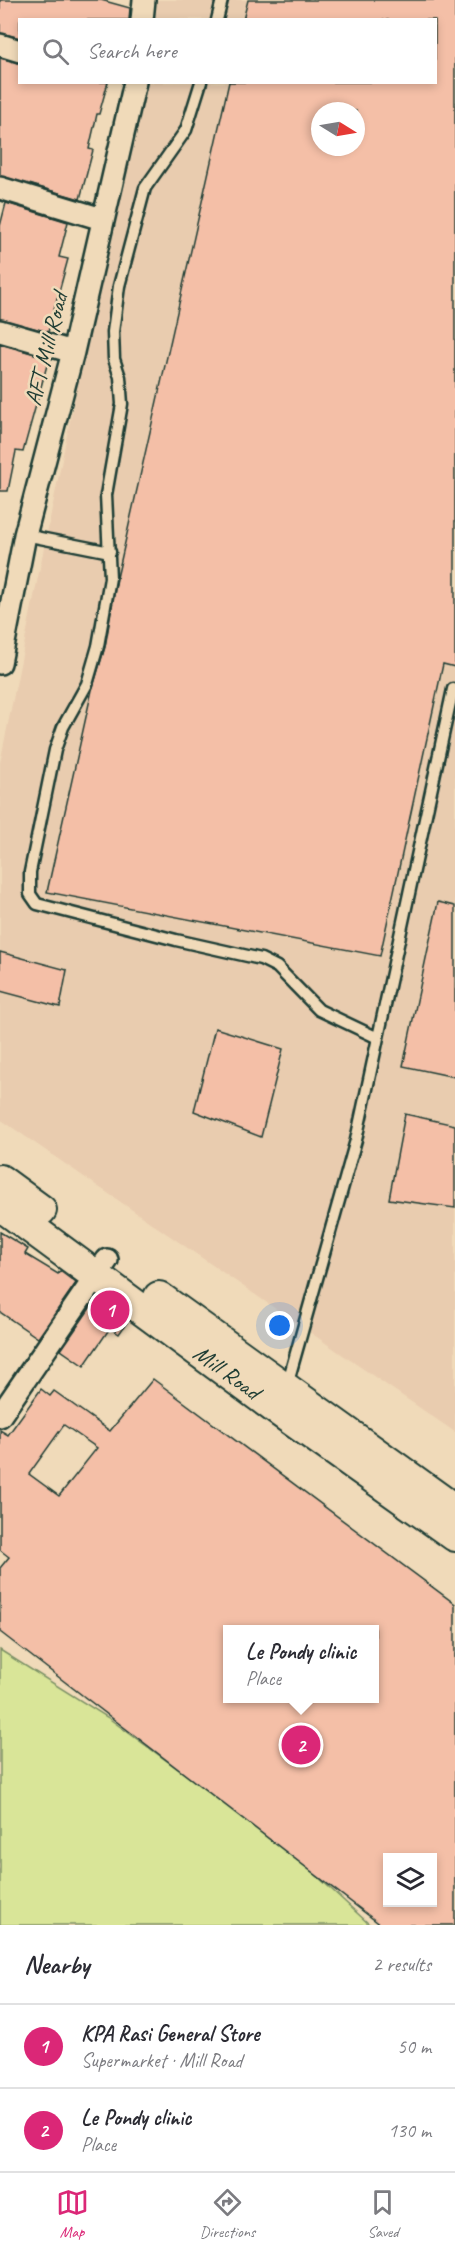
<!DOCTYPE html>
<html lang="en">
<head>
<meta charset="utf-8">
<style>
  :root { --surface:#fff; --page:#f7f7f7; --text:#2b2b33; --muted:#7c7c81; --line:#e1e1e2; --accent:#db2777 }
  body { margin:0; font-family:Caveat,sans-serif; background:var(--page); color:var(--text) }
  .controls { position:absolute; right:18px; bottom:18px; display:grid; overflow:hidden; border-radius:0px; box-shadow:0 3px 9px #0003 }
  .controls button { width:54px; height:54px; display:grid; place-items:center; padding:0; border:0; border-bottom:2px solid var(--line); background:var(--surface); color:var(--text); font:30px sans-serif }
  .compass { position:absolute; left:311px; top:102px; width:54px; height:54px; border-radius:50%; background:var(--surface); box-shadow:0 3px 9px #0003; rotate:101deg }
  .you { position:absolute; left:280px; top:1326px; width:21px; height:21px; margin:-15px; border:4px solid #fff; border-radius:50%; background:#1a73e8; box-shadow:0 0 0 9px #1a73e833 }
  .badge { display:grid; place-items:center; width:39px; height:39px; border-radius:50%; background:var(--accent); color:#fff; font-size:20px; font-weight:700 }
  .pin { position:absolute; translate:-50% -50%; border:3px solid #fff; box-shadow:0 2px 6px #0006 }
  .popup { position:absolute; left:223px; top:1625px; width:156px; height:78px; box-sizing:border-box; display:grid; place-content:center; border-radius:0px; background:var(--surface); filter:drop-shadow(0 2px 4px #0005); font-size:20px; white-space:nowrap; color:var(--muted) }
  .popup b { font-size:22px; color:var(--text) }
  .popup::after { content:''; position:absolute; left:50%; top:100%; margin-left:-12px; border:12px solid transparent; border-top-color:var(--surface) }
  .list { margin:0; padding:0; list-style:none }
  h2 { display:flex; justify-content:space-between; align-items:center; height:78px; margin:0; padding:0 24px; font-size:26px }
  h2 small { font-size:20px; font-weight:400; color:var(--muted) }
  .list li { display:grid; grid-template-columns:39px 1fr auto; gap:18px; align-items:center; box-sizing:border-box; height:84px; padding:0 24px; border-top:2px solid var(--line) }
  .list b { display:block; font-size:22px; white-space:nowrap }
  .list p { margin:0; font-size:20px; white-space:nowrap; color:var(--muted) }
  .list em { font-size:20px; font-style:normal; color:var(--muted) }
  .icon { flex:none; width:33px; height:33px; fill:none; stroke:currentColor; stroke-width:2; stroke-linecap:round; stroke-linejoin:round }
  .map { position:relative; flex:none; width:455px; height:1925px; overflow:hidden }
  .search { position:absolute; background:var(--surface); box-shadow:0 3px 9px #0003; left:18px; right:18px; top:18px; height:66px; display:flex; align-items:center; gap:15px; box-sizing:border-box; padding:0 21px; border-radius:0px; color:var(--muted); font-size:22px }
  .sheet { height:246px; background:var(--surface) }
  nav { display:flex; justify-content:space-around; align-items:center; box-sizing:border-box; height:84px; border-top:2px solid var(--line); background:var(--surface); font-size:16px; color:var(--muted) }
  nav a { display:grid; justify-items:center; gap:3px }
  nav .on { color:var(--accent) }
  .map>svg:first-child { display:block }
  .built { fill:#e9ccaf; fill-rule:evenodd }
  .green { fill:#d9e598; stroke:#7c9166; stroke-width:1.5 }
  .building { fill:#f4bfa7; stroke:#1f3d34; stroke-width:1.5; fill-rule:evenodd }
  .lines { fill:none; stroke-linecap:round; stroke-linejoin:round }
  .lane-casing { stroke:#1f3d34; stroke-width:15 }
  .street-casing { stroke:#1f3d34; stroke-width:26 }
  .secondary-casing { stroke:#1f3d34; stroke-width:34 }
  .lane { stroke:#f0dab9; stroke-width:10 }
  .street { stroke:#f0dab9; stroke-width:21 }
  .secondary { stroke:#f0dab9; stroke-width:30 }
  .labels { text-anchor:middle; stroke-width:5; stroke-linejoin:round; paint-order:stroke }
  .street-label { font-size:24px; fill:#1f3d34; stroke:#f0dab9 }
</style>
</head>
<body>
<div class="map">
<svg width="455" height="1925" viewBox="0 0 455 1925">
  <rect width="100%" height="100%" fill="#f0dab9"/>
  <filter id="ink" filterUnits="userSpaceOnUse"><feTurbulence type="fractalNoise" baseFrequency=".0167" numOctaves="2"/><feDisplacementMap in="SourceGraphic" scale="12" xChannelSelector="R" yChannelSelector="G"/><feConvolveMatrix kernelMatrix="1 2 1 2 8 2 1 2 1" color-interpolation-filters="sRGB"/></filter>
  <g filter="url(#ink)">
    <!-- built -->
    <path class="built" d="M156,0h299v1432l-455,-313v-356l139,-680 297,-1v-62l-284,-1zM320,111h36v36h-36z"/>
    <!-- green -->
    <path class="green" d="M0,1650l107,67 183,134 80,74h-370z"/>
    <!-- building -->
    <path class="building" d="M0,0h101l29,8 -1,12h-109v18l-20,-5z
      M248,0h207v667l-12,-3 -63,292 -333,-64 45,-202 13,-43 12,-69 112,-496h206v-62h-192zM320,111h36v36h-36z
      M0,58l20,5v19h88l-9,32h-2l-8,35 4,1 -13,49 -80,-23z
      M6,203l62,19 -9,35 9,2 -20,73 -48,-13v-93z
      M0,344l49,14 -26,94 -7,-1 -8,40h-8z
      M438,902l17,4v171l-52,-11z
      M0,952l67,18 -7,37 -60,-16z
      M215,1028l68,21 -22,88 -67,-26z
      M405,1114l50,11v83l-66,-9z
      M0,1232l28,17 -3,5 33,20 2,-3 16,12 -38,55 -38,-26z
      M97,1298l31,23 -9,13 -9,-6 -26,38 -23,-16z
      M153,1379l302,225v321h-74l-381,-293v-64l9,-11 -9,-7v-120l8,5 33,-46 9,7 4,-5 56,40zM64,1425l33,23 -38,48 -30,-22zM228,1629h147v69h-147zM387,1857h45v45h-45z"/>
    <g class="lines">
      <defs>
        <path id="lane" d="M217,20l5,-20
          M201,82l-15,48 -41,58 -26,98 -6,46 1,27 6,18 2,27 -16,91 4,83 -12,68 -11,38 -24,43 -8,23 -25,122v22l7,10 139,36 85,19 16,8 42,43 59,28
          M25,535l85,17
          M287,1385l69,-245 97,-451"/>
        <path id="street" d="M142,20l2,-20
          M0,45l20,6
          M0,188l102,31
          M0,331l73,21
          M0,663l25,-128 48,-183 62,-270
          M0,1416l107,-156"/>
        <path id="secondary" d="M0,1180l41,30
          M0,1205l279,206 176,125
          M159,1297l296,213"/>
      </defs>
      <!-- lane casing -->
      <use href="#lane" class="lane-casing"/>
      <!-- street casing -->
      <use href="#street" class="street-casing"/>
      <!-- secondary casing -->
      <use href="#secondary" class="secondary-casing"/>
      <!-- lane -->
      <use href="#lane" class="lane"/>
      <!-- street -->
      <use href="#street" class="street"/>
      <!-- secondary -->
      <use href="#secondary" class="secondary"/>
    </g>
  </g>
  <g class="labels">
    <!-- street labels -->
    <g class="street-label">
      <text transform="translate(46 349) rotate(-76)" y="8">AFT Mill Road</text>
      <text transform="translate(227 1372) rotate(36)" y="8">Mill Road</text>
    </g>
  </g>
</svg>
<div class="controls">
<button><svg class="icon" aria-label="layers" viewBox="0 0 24 24"><path d="M12 4l9 5-9 5-9-5zM3 14l9 5 9-5"/></svg></button>
</div>
<svg class="compass" viewBox="-18 -18 36 36"><path d="M0-13l5 13h-10z" fill="#e53935"/><path d="M0 13l5-13h-10z" fill="#7c7c81"/></svg>
<div class="you"></div>
<div class="pin badge" style="left:110px;top:1310px">1</div>
<div class="pin badge" style="left:301px;top:1745px">2</div>
<div class="popup"><b>Le Pondy clinic</b>Place</div>
<div class="search"><svg class="icon" aria-label="search" viewBox="0 0 24 24"><circle cx="10" cy="10" r="6"/><path d="M15 15l6 6"/></svg>Search here</div>
</div>
<section class="sheet">
<h2>Nearby<small>2 results</small></h2>
<ul class="list">
<li><span class="badge">1</span><div><b>KPA Rasi General Store</b><p>Supermarket · Mill Road</p></div><em>50 m</em></li>
<li><span class="badge">2</span><div><b>Le Pondy clinic</b><p>Place</p></div><em>130 m</em></li>
</ul>
</section>
<nav>
<a class="on"><svg class="icon" aria-label="map" viewBox="0 0 24 24"><path d="M3 6l6-2 6 2 6-2v14l-6 2-6-2-6 2zM9 4v14M15 6v14"/></svg>Map</a>
<a><svg class="icon" aria-label="directions" viewBox="0 0 24 24"><path d="M12 3l9 9-9 9-9-9zM9 14v-3h6M13 9l2 2-2 2"/></svg>Directions</a>
<a><svg class="icon" aria-label="saved" viewBox="0 0 24 24"><path d="M7 4h10v16l-5-4-5 4z"/></svg>Saved</a>
</nav>
</body>
</html>
